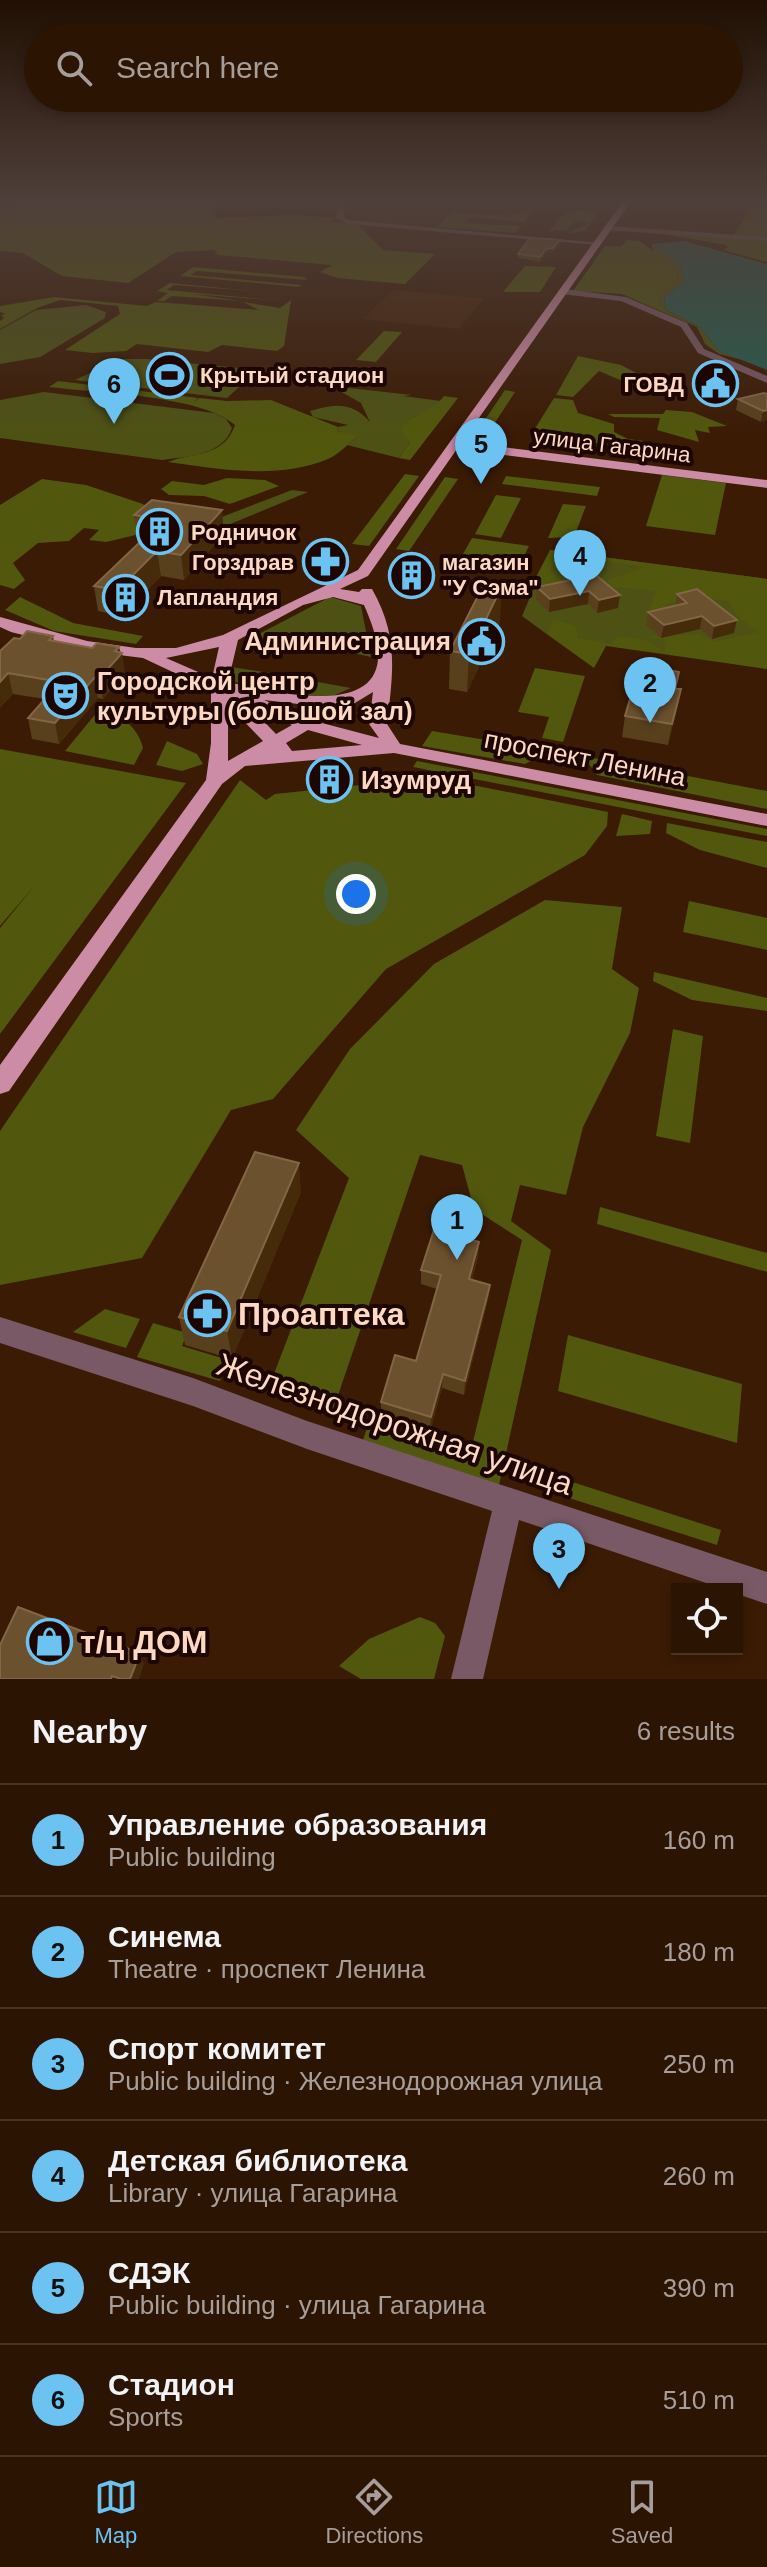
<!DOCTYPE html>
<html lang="en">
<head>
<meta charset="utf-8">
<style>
  :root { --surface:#2c1403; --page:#382112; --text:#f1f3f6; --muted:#a69e9a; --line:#483325; --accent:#6cc3f2 }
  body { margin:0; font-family:Arial,sans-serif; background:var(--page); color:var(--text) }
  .controls { position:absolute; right:24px; bottom:24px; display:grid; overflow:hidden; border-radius:0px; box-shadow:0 4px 12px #0003 }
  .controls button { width:72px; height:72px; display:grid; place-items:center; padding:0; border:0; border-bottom:2px solid var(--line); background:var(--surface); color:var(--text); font:40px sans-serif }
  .you { position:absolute; left:356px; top:894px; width:28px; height:28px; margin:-20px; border:6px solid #fff; border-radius:50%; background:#1a73e8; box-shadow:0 0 0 12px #1a73e833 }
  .badge { display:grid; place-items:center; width:52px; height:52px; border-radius:50%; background:var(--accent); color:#111; font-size:26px; font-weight:700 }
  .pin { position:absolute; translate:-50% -66px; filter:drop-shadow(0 2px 4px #0008) }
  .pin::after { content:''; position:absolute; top:42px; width:28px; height:24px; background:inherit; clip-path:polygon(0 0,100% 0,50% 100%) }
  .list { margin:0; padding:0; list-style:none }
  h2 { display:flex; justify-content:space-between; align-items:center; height:104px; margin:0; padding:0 32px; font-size:34px }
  h2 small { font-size:26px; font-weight:400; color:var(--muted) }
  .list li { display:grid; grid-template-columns:52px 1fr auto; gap:24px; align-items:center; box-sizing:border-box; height:112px; padding:0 32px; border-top:2px solid var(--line) }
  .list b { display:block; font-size:30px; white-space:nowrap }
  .list p { margin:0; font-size:26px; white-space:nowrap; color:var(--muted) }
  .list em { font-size:26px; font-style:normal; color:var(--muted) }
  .icon { flex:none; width:44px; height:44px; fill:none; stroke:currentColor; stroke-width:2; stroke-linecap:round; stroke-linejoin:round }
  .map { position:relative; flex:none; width:767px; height:1679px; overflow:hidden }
  .search { position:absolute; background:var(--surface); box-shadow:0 4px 12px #0003; left:24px; right:24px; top:24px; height:88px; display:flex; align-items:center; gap:20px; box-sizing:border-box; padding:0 28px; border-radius:44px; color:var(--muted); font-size:30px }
  .sheet { height:776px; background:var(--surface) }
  nav { display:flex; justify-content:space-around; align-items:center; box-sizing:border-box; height:112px; border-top:2px solid var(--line); background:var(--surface); font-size:22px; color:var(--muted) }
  nav a { display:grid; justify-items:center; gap:4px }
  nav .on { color:var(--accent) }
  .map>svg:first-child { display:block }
  .built { fill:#462308 }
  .green { fill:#4d5214 }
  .forest { fill:#51570c }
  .water { fill:#275d4f }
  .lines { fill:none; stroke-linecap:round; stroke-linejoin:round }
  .minor { fill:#795965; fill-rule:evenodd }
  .major { fill:#cd8ca6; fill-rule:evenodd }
  .wall { fill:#59401c }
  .shaded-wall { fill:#462b0b }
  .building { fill:#6b512e; stroke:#826645; stroke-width:2 }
  .labels { text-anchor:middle; stroke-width:8; stroke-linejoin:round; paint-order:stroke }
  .far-poi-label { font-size:22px; font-weight:bold; fill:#fdd9c2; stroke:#1d0600; text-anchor:start }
  .far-street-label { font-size:22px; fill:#fdd9c2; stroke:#1d0600 }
  .poi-label { font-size:26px; font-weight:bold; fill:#fdd9c2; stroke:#1d0600; text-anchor:start }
  .street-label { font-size:26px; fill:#fdd9c2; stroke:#1d0600 }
  .near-poi-label { font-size:32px; font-weight:bold; fill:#fdd9c2; stroke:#1d0600; text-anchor:start }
  .near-street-label { font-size:32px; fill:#fdd9c2; stroke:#1d0600 }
</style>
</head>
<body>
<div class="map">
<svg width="767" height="1679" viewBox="0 0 767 1679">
  <rect width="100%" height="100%" fill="#3b1b04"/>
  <!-- built -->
  <path class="built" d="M347,200h115l-27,25 -21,1 -65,-7z
    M393,290l91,8 -25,31 -96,-10z"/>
  <!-- green -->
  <path class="green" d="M652,244l28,21 5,16 -21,17 1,11 35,18 19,24 28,10 -28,-7 -14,-10 -8,-17 -34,-18 -7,-10 22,-18 -3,-15 -23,-15z
    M86,305l20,7 -1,6 -65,39 -40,7v-34l36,-20z
    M121,359h25l112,11 -31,28 -152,-18z
    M331,386l81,9 -9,1 38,5 -8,9 -20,7 -6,19 3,6 -11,16 -52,-13 10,-8 -20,-6 1,-4 10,-2 -35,-8 -3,-6c25,-8 43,-9 60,11l-9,-19z
    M44,392l170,21 12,6 6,9c-8,27 -47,29 -70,32l-162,-22v-38z
    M292,490l16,2 -85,35 -4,-9z
    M550,550l217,29v90l-219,-34 -26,-19z
    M330,597l31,9 10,51 -27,-6 -6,-12c-26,-11 -33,-6 -58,0 -8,2 -19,-1 -27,-2z
    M231,667l46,7 -10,14 -32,-6 -4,-6z
    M296,678l55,10 -25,11 -39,-7z"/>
  <!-- forest -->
  <path class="forest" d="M14,200h261l-62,6 4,12 79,-3 37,3 -1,4 26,3 25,25 52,4 -30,30 -68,-6 -17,-6 12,-7 -114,-10 -4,-5 -38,2 -48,31 -66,-7 -39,-23 -23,-2v-40l21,-10z
    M752,205l15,1v31l-33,-2z
    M537,207l-8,5 2,2 -7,8 -54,-5 -7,6 58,3 -6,7 -78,-6 15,-15 55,4z
    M581,210l17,1 -13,20 -19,3 23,-11 -13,-2 -10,9 -17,1 17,-20z
    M658,233l109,7v22l-44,-12 5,-3 -2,-2z
    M627,240l12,1 36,25 3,15 -21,18 6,10 34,18 -75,-33 -49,-3 32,-45 16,1z
    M525,266l31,1 -16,25h-37z
    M193,267l112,10 2,3 -110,-9 -6,4 111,10 -3,2 -119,-11z
    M170,283l84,8 -80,-6 -7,5 116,11 -92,-7 51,7 -70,-5 -8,5h-7l11,-8 -11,-2z
    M54,297l93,9 9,-4 103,8 -16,-8 37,6 11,-8 -7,46 -7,5 -55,-6 -14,7 -71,-8 -11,7 -33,2 -28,-3 55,-36 -2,-8 -58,-6 -23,8 -37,21v-8l4,-3 -3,-3 5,-1 -6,-2v-6z
    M384,331l18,1 -26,30 -20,-2z
    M578,356l43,9 40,21 -8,8 -54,-23 -26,26 -17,-2z
    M58,381l140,17 -5,5 6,-5 28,3 44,-1 67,27 -1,4 21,5c-10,8 -19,18 -30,23 -51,21 -108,10 -160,3 26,-10 56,-5 67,-37 -35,-30 -137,-32 -186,-38z
    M505,390l10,2 -32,49 -11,-2z
    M444,396l14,2 -48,62 -11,-2 11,-16 -9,-11c7,-19 28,-15 43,-35z
    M554,398l19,2 5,13 36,11v8l14,7 16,2 -2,8 -111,-14z
    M666,410l26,2 35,14 -19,1 2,6 -15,-3 4,12 -42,-12 3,-12 -46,-1 -6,-3h55z
    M405,474l14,2 -50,70 -17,-2z
    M662,475l64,8 -11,52 -69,-9z
    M506,476l94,11 -3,9 -95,-12z
    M445,477l13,2 -49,72 -13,-2z
    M227,478l38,2 14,6 -49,18 -26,-8 -35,-1 -8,-6 11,-8 32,4z
    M42,479l44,6 57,19 5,7 -8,23 -34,8 -17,-2 10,-10 -15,-2 -15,13 -31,2 -25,20 12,17 -11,9 -14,-4v-80z
    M496,495l25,3 -20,40 -26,-4z
    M563,504l23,2 -12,31 -26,1z
    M472,538l57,8 -12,24 -58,-9z
    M550,550l217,29v90l-161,-23 -12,22 -46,-33 5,-16 23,7 2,12 34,6 5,-8 28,4 20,12 -1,-13 -22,-2 56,-3 16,8 45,-10 -19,-13 -12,-18 -16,-2 -1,12 -16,-13 -30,6 2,8 -11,5 -6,-9 6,-17 -43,-4 -7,-6 39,-14 -87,-13 -8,16 17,19h-29l-5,-6z
    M20,597l53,26 70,13 -7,8 -82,-13 -49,-21z
    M535,668l50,8 -22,66 -21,-4 7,-21 -31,-5z
    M103,705c19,12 35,22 40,43l-9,17 -69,-14z
    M432,731l119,20 -26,13 -103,-18z
    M167,741l30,13 6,10 -21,7 -26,-6z
    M0,749l186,34 -186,251v-106l35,-43 -35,41z
    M583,756l184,35v18l-170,-34z
    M417,761l350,68v7l-354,-69z
    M417,774l191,38 -1,14 -22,29 -199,114 -113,130 -42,11 -89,148 -142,27v-154l240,-351 26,20 9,-6 115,-12z
    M622,814l30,7 -2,13 -34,2z
    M667,823l100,19v26l-67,-18 -34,-17z
    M545,900l77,7 -10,62 27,19 -9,45 -47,94 -17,68 -46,-10 -9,36 40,29 -52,235 -137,-42 6,-18 102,29 52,-214 -48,-31 -12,-44 -42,-10 -87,255 -66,-18 82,-214 -53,-48 54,-81 84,-85z
    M689,901l78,17v32l-84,-18z
    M654,972l113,26v13l-75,-11 -39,-19z
    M673,1029l30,7 -13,107 -34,-7z
    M600,1207l167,46v19l-170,-48z
    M105,1309l35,10 -14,29 -53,-16z
    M153,1323l34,10 -5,13 46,14 -8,21 -83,-24z
    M568,1335l174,49 -5,59 -179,-52z
    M529,1468l192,62 -4,15 -189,-60z
    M420,1617l15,6 10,13 -11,43h-73l-22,-13 30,-27z"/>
  <!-- water -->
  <path class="water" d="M684,241l83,23v106l-48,-19 -19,-24 -35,-18 -1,-11 21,-17 -5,-16 -28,-21z"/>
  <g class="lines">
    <!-- minor -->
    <path class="minor" d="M339,200h6l-1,17 5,3 253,23 -4,2 -251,-21 -11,-6z
      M608,226l159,11v4l-162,-11z
      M564,289l62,8 61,26 17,26 63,27v7l-69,-30 -17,-26 -60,-26 -60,-7z
      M0,1317l193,61 114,43 460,151v32l-30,-10v-5h-13l-205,-69 -36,159h-32l41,-168 -185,-62 -114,-43 -193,-63z"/>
    <!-- major -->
    <path class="major" d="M624,200h8l-170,242 305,38v8l-310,-39 -89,127 -28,13 19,3 3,-3h10c27,47 21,84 15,135l13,20 367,70v12l-373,-73 -149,13 -23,18 -213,307 -9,3v-29l206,-285 5,-37v-53l-68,-32 -56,-7 -76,-19 -11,-5v-10l87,24 49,7h40l47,-13 135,-65zM333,597l31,8c7,16 15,36 14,54 -4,61 -116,30 -150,23l10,-42 65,-35zM219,647l-7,31 -46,-20zM373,692l-4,32 10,14 -57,-15zM264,700l60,7 -19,11zM228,705l35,36 -35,20zM249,706l43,19 -16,9zM308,730l54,15 -70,6 -6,-8z"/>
  </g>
  <!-- wall -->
  <path class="wall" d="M560,240v5l-7,8h-7l-6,9 -22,-4v-4z
    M767,394l-6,28 -25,-12 2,-11z
    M152,500l72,34 -40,46 -23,-4 -39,40 -24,-5 -4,-25 48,-46 -4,-1 -4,-24z
    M567,571l53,24 -2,13 -21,5 -9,-9 -39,8 -13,-12 1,-13 29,-6z
    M677,594l57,39 -22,6 -12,-10 -39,9 -15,-13 2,-13 27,-6z
    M500,622l-33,70 -18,-3 1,-38z
    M53,636l1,5 66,11 5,21 -22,26 -5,-1 -39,46 -27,-5 -4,-21 17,-19 -32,-5 -13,13v-56z
    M679,672l-3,17h5l-13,56 -46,-8 3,-21 16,-33z
    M301,1192l-69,167 -47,-14 -6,-28z
    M479,1242l-1,15 -6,23 18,5 -2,14 -24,96 -22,-7 -12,43 -49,-15v-14l35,-41 21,-72 -16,-5v-14z"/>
  <!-- shaded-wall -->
  <path class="shaded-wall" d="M560,240v5l-7,8h-7l-6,9v-5l6,-8z
    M767,410v10l-6,2 2,-11z
    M222,510l2,24 -40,46 -3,-25z
    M157,551l4,25 -39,40 -4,-26z
    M502,586l-2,36 -33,70 2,-38z
    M589,591l-1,13 -39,8 1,-13z
    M620,595l-2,13 -21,5 2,-13z
    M702,616l-2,13 -39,9 3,-13z
    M737,620l-3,13 -22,6 2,-13z
    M119,647l2,7 1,-1 3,20 -22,26 -4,-20z
    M8,673l5,21 -13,13v-25z
    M94,678l4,20 -39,46 -4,-21z
    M681,689l-4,21 -9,35 4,-21z
    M299,1163l2,29 -69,167 -5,-28z
    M479,1242l-1,15 -10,37 1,-15z
    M490,1285l-2,14 -24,96 1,-14z
    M443,1374l-1,14 -12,43 1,-14z
    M140,1653l4,11 -5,15h-9z"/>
  <!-- building -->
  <path class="building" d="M530,238l30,2 -7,8 -7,1 -6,8 -22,-3z
    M764,393l3,1v16l-4,1 -25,-12z
    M152,500l70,10 -41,45 -24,-4 -39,39 -24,-4 69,-66 -29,-5z
    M586,567l34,28 -21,5 -10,-9 -39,8 -13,-12 39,-8 -9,-8z
    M484,584l18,2 -33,68 -19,-3z
    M697,589l40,31 -23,6 -12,-10 -38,9 -16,-13 39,-9 -10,-9z
    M27,631l26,5 -4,4 43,8 5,-5 22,4 -4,4 7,2 -23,26 -5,-1 -39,45 -27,-5 32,-36 -52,-9 -8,9v-31l14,-13 6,1z
    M646,666l33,6 -4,17h6l-9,35 -47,-8 10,-34 6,1z
    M255,1152l44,11 -72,168 -48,-14z
    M434,1230l45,12 -10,37 21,6 -25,96 -22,-7 -12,43 -50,-15 14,-47 21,6 25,-86 -20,-5z
    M18,1607l122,46 -10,26h-9l-9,-3 -1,3h-111v-34z"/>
  <!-- sky -->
  <linearGradient id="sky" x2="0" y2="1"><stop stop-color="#200f02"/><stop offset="0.46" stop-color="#4f3f3a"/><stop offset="1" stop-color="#4f3f3a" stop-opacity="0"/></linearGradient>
  <rect width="767" height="435" fill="url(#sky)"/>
  <!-- icons -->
  <defs>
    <symbol id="stadium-ring" viewBox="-11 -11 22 22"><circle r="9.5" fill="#1d0600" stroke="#6cc3f2" stroke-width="1.5"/><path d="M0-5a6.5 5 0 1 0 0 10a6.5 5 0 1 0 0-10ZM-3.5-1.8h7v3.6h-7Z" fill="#6cc3f2"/></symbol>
    <symbol id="civic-ring" viewBox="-11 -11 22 22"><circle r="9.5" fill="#1d0600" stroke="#6cc3f2" stroke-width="1.5"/><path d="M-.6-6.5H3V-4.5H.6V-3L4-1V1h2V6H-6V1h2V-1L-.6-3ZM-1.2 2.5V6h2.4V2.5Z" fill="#6cc3f2"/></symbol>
    <symbol id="building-ring" viewBox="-11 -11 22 22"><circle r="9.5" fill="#1d0600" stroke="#6cc3f2" stroke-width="1.5"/><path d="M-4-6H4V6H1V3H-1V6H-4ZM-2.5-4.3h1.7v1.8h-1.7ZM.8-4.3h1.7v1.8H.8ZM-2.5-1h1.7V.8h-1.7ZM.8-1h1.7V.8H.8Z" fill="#6cc3f2"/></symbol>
    <symbol id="pharmacy-ring" viewBox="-11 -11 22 22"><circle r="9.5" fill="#1d0600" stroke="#6cc3f2" stroke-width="1.5"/><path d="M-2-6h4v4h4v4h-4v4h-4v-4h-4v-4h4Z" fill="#6cc3f2"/></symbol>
    <symbol id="theatre-ring" viewBox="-11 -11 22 22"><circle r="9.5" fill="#1d0600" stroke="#6cc3f2" stroke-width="1.5"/><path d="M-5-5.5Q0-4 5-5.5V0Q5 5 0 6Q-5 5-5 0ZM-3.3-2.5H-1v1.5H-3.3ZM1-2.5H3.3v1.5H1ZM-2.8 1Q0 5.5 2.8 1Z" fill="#6cc3f2"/></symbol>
    <symbol id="shop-ring" viewBox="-11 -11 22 22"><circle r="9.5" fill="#1d0600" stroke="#6cc3f2" stroke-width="1.5"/><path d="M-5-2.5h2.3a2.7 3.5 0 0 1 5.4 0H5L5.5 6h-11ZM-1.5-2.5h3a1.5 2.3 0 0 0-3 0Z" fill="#6cc3f2"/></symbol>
  </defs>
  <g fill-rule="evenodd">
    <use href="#stadium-ring" x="144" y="350" width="51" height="51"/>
    <use href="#civic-ring" x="690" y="358" width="51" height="51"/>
    <use href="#building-ring" x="134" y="506" width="51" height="51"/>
    <use href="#pharmacy-ring" x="300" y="536" width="51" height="51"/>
    <use href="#building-ring" x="386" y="550" width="51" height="51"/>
    <use href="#building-ring" x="100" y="572" width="51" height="51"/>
    <use href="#civic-ring" x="456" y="616" width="51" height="51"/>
    <use href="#theatre-ring" x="40" y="670" width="51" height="51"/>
    <use href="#building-ring" x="304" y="754" width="51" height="51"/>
    <use href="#pharmacy-ring" x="182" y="1288" width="51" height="51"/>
    <use href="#shop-ring" x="24" y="1616" width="51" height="51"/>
  </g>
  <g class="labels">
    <!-- far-poi labels -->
    <g class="far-poi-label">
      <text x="200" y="383">Крытый стадион</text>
      <text x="684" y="392" text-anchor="end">ГОВД</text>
      <text x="191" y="540">Родничок</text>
      <text x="294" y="570" text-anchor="end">Горздрав</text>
      <text x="442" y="570">магазин<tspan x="442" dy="25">"У Сэма"</tspan></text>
      <text x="157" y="605">Лапландия</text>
    </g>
    <!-- far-street labels -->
    <g class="far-street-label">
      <text transform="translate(612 445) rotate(7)" y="8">улица Гагарина</text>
    </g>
    <!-- poi labels -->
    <g class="poi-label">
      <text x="451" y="650" text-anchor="end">Администрация</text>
      <text x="97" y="690">Городской центр<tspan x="97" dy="30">культуры (большой зал)</tspan></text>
      <text x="361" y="789">Изумруд</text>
    </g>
    <!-- street labels -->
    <g class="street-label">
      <text transform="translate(585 758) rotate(11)" y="9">проспект Ленина</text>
    </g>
    <!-- near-poi labels -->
    <g class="near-poi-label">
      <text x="238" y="1325">Проаптека</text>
      <text x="80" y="1653">т/ц ДОМ</text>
    </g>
    <!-- near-street labels -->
    <g class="near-street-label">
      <text transform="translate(395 1424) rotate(19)" y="11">Железнодорожная улица</text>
    </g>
  </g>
</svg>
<div class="controls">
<button><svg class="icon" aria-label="locate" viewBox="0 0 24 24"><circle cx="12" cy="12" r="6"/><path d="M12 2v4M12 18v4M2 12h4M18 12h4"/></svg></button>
</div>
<div class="you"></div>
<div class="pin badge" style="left:457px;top:1260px">1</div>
<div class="pin badge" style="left:650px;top:723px">2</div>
<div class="pin badge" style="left:559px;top:1589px">3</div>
<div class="pin badge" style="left:580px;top:596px">4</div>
<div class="pin badge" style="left:481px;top:484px">5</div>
<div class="pin badge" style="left:114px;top:424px">6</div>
<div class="search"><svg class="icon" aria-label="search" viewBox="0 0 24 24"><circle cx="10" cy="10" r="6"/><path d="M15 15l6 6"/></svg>Search here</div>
</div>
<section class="sheet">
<h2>Nearby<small>6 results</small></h2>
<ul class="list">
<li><span class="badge">1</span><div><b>Управление образования</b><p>Public building</p></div><em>160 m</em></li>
<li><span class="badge">2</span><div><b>Синема</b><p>Theatre · проспект Ленина</p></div><em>180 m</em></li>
<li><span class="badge">3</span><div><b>Спорт комитет</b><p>Public building · Железнодорожная улица</p></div><em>250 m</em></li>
<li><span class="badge">4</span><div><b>Детская библиотека</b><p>Library · улица Гагарина</p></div><em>260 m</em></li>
<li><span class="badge">5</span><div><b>СДЭК</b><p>Public building · улица Гагарина</p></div><em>390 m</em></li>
<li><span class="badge">6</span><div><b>Стадион</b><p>Sports</p></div><em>510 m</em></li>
</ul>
</section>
<nav>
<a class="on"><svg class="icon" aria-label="map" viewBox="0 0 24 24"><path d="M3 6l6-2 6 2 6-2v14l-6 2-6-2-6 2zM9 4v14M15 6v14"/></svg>Map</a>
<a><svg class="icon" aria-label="directions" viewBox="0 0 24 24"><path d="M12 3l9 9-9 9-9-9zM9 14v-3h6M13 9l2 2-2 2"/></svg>Directions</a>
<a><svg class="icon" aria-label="saved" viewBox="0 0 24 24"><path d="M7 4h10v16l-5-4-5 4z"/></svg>Saved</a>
</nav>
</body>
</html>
